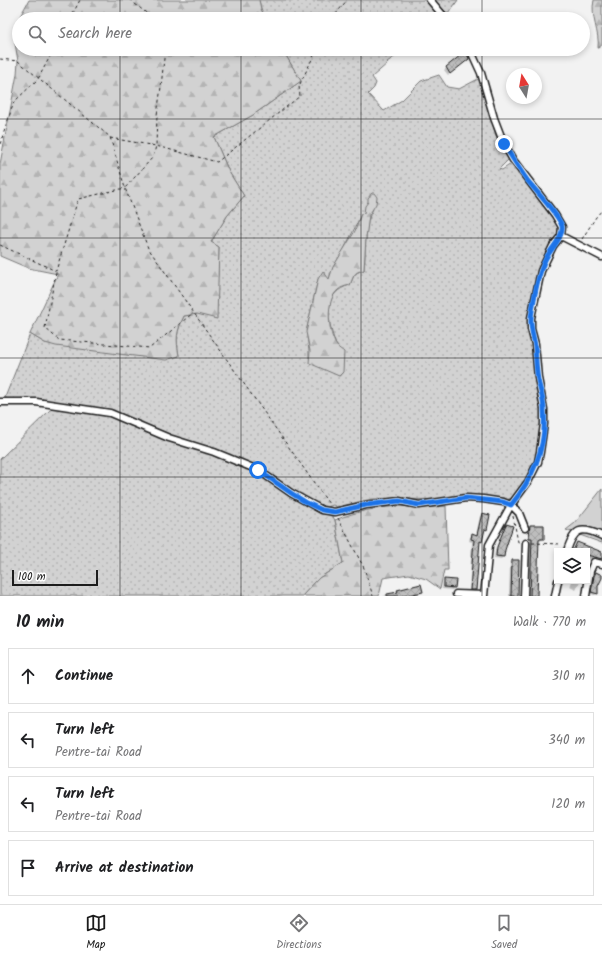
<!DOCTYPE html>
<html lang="en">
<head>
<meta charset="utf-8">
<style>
  :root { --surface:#fff; --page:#f2f2f2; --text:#202124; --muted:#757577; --line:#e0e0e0; --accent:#1c1c1c }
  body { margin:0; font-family:Kalam,sans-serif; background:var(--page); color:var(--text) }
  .controls { position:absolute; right:12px; bottom:12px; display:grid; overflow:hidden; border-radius:0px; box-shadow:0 2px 6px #0003 }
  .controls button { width:36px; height:36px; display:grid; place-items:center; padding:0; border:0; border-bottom:1px solid var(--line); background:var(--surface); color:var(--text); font:20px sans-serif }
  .compass { position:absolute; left:506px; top:68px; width:36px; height:36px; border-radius:50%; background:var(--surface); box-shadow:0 2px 6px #0003; rotate:349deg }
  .scale { position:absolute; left:12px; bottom:10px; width:86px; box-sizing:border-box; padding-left:4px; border:2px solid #1c1c1c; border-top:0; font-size:11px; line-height:14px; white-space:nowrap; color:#1c1c1c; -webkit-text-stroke:3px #fff; paint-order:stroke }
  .stop { position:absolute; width:12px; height:12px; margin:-9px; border:3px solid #1a73e8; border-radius:50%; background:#fff }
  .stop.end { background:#1a73e8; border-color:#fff; box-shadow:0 1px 4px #0008 }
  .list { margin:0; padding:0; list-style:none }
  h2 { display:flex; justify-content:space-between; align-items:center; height:52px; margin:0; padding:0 16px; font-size:17px }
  h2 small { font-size:13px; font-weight:400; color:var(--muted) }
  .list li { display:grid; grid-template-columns:26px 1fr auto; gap:12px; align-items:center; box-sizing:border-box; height:56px; margin:0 8px 8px; padding:0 8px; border:1px solid var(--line); border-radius:0px }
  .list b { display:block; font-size:15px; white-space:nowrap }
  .list p { margin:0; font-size:13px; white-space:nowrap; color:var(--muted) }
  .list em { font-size:13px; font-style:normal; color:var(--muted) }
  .icon { flex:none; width:22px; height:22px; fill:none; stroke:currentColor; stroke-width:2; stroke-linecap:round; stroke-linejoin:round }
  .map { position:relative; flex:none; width:602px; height:596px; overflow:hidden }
  .search { position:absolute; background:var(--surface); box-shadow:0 2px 6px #0003; left:12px; right:12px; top:12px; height:44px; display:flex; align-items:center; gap:10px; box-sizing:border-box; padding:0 14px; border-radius:22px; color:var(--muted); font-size:15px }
  .sheet { height:308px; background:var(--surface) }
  nav { display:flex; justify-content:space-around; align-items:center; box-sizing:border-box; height:56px; border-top:1px solid var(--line); background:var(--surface); font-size:11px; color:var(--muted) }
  nav a { display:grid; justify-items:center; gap:2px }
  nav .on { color:var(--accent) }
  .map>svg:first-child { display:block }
  .grass { fill:url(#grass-dots); stroke:#777; fill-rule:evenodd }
  .forest { fill:url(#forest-firs); stroke:#777 }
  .green { fill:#d2d2d2; stroke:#777 }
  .shadow { fill:#0003 }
  .building { fill:url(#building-cross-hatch); stroke:#1c1c1c }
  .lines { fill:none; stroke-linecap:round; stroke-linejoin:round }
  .minor-casing { stroke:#1c1c1c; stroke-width:9 }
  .path { stroke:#1c1c1c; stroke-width:1; stroke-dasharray:3 3; stroke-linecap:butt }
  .minor { stroke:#fff; stroke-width:6 }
  .route { stroke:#1a73e8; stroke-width:5 }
  .grid { fill:none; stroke:#1c1c1c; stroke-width:1; stroke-opacity:0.55 }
</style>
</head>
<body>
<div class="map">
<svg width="602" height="596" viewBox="0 0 602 596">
  <defs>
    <pattern id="grass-dots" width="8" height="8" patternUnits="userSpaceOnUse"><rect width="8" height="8" fill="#d2d2d2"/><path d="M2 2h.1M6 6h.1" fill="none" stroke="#b4b4b4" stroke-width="1.8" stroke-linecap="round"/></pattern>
    <pattern id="forest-firs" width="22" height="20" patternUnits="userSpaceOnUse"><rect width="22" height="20" fill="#d2d2d2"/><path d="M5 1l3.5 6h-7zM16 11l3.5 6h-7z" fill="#b4b4b4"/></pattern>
    <pattern id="building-cross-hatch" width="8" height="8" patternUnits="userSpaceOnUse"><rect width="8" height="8" fill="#bdbdbd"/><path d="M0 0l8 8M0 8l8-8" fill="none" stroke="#a2a2a2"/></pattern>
  </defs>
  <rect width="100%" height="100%" fill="#f2f2f2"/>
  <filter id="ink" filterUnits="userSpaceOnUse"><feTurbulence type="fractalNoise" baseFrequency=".025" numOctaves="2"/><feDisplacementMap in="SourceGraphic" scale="8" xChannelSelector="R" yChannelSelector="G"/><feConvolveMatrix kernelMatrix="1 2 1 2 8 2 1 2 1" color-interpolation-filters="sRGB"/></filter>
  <g filter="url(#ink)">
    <!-- grass -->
    <path class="grass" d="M259,0h167l16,19h-176l-5,-10z
      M434,0h24l-10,14z
      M282,49h124l-19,13 1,1 -16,14 4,6 -2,5 -6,6 16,17 18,-11 19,-19 18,-6 8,12 12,2 21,-11 16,58 13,23 -10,10 3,1 9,-6c15,18 42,45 48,67l-19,34 -12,59 5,26 1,18 8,42 -2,30 -6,23 -8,17 -13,18 -8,2 -133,-1 -35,8 -4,-2 -5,2h-6l-30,-17 -29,-20 -26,-12 -26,-11 -20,-4 -30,-11 -47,-20 -56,-8 -16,-5 -38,1 26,-66 15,9 84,12 50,1c-3,-18 -3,-23 5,-40l13,-2 21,-38 1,-29 -8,-5 16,-26 17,-20 -15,-24 -15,-35 39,-22 48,-34zM368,202l5,7c-9,13 -7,45 -9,61 -11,3 -10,6 -14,15 -26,7 -23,31 -17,51 1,4 3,8 4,12 2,9 2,19 3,28l-13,-6 -18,-12c1,-10 -3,-20 -2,-30l11,-49 11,1c2,-11 8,-19 14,-29 6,-12 13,-24 18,-37l3,-1z
      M53,407l53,7 147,55 43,29 37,19 2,3 8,43 -24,15 -17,18h-302v-137z"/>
    <!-- forest -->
    <path class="forest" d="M29,0h230l2,9 5,10h-247v6l-1,-5z
      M594,0h8v45l-4,3c2,-16 -8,-31 -4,-48z
      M19,34v15h263l19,32 -48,34 -39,22 15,35 15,24 -17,20 -16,26 8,5 -2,72 -20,-5 -13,2c-8,17 -8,22 -5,40l-13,4 -110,-14 -11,-3 -15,-9 28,-60 -30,-6 -28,-12v-92l17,-90 1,-13 -3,-18z
      M372,193h2l3,4 -1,7 -7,11 -3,23 -2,32c-11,2 -10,6 -14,15 -4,1 -9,2 -12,5 -13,10 -10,44 -1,56 1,2 5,4 7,6l-1,20 -4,4 -30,-13 1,-12 -4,-19 1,-4 11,-49 5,-8 6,8 4,-12 22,-36 6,-17 3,-1 1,-7 3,-4v-4z
      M399,506l25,2 22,-2 2,64h-4l-4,19 -14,-10 -17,-5 -26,4 -4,18h-77l17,-18 24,-15 -8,-43c22,-9 41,-12 64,-14z"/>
    <!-- green -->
    <path class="green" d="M602,489v54l-36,-13 9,-7z"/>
    <!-- shadow -->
    <path class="shadow" d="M466,52v9l-18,14 -4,-5z
      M483,514l3,15 -3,3 -2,9 -2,3 -4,46 -2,2h-4l3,-50 -3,-1 1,-4 3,-2h3l4,-19z
      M506,525l-3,32 -2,2 -7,-1 1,-8 9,-23z
      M530,526l13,13 -3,2h-2l-2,55h-8l2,-56h-2v-12z
      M577,543l25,10v9l-15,-4v-7h-14z
      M513,561l4,35h-8l1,-33z
      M596,573l6,3 -5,9v8l-2,2 -5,-1 2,-15z
      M445,580l10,1 -1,7 -2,2 -10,-1 1,-7z
      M572,581l8,1 -4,8 -6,-3z
      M398,591l24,1 -2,2 -10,2h-27l12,-3z"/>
    <!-- building -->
    <path class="building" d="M466,51l3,8 -19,15 -4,-7z
      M482,513l8,2 -3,15 -2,-1 -3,13 -2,-1 -4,49h-6l4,-50 -3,-1 1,-6 5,2z
      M506,524l7,2 -8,24 -1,7 -8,-1 1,-9z
      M530,525h14v14h-5l-2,57h-7l2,-58h-3z
      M577,542l25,10v7l-15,-4v-4h-14z
      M512,560h7l-1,36h-7z
      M596,572l6,3v3l-4,8v8l-7,-2 3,-16z
      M444,579l12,1 -1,8 -11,-1z
      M421,584l2,8 -20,4h-16v-2l11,-2 -1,-2z"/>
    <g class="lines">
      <defs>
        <path id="minor" d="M430,0l16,19
          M470,49l11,24 13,45 10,26 9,16 42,55 7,12 -1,9 -8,10 -12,25 -10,47v11l4,15 3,34 6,31v15l-4,28 -2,10 -10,20 -17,23 -22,40 -5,51
          M561,236l41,21
          M0,402h36l74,11 59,25 45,14 44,18 33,23 31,17 13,2 31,-7 33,-4 20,4 47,-7 17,1 20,3 8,3 8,8 6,15
          M567,551c7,-23 14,-25 35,-15
          M456,594l28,1
          M524,596l2,-53
          M555,596l3,-15
          M586,596l4,-25 4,-9 8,2"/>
      </defs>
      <!-- minor casing -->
      <use href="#minor" class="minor-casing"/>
      <!-- path -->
      <path class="path" d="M130,0l24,19
        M70,19l10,-19
        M332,19l15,-19
        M0,59l18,2 92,76 15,51 23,60 181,256
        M110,138l46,8 61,16 83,-66 -1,-10 18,-37
        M0,144l14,-42 24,-23 16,-30
        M582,239l14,-22 6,-7
        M0,245l56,26 22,-72 47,-11 28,-31 3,-11 1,-31 4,-28 4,-38
        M56,272l-11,56 14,12 91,8 43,-35
        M513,516l5,26h2
        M338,518l26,50 9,28
        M532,543l30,1"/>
      <!-- minor -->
      <use href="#minor" class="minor"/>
    </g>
  </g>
  <g class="lines" filter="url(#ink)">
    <!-- route -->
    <path class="route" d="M258,470l33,23 16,10 15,7 13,2 31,-7 33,-4 20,4 47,-7 37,4 8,3c23,-28 36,-59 33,-95 0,-10 -4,-20 -6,-30 -2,-11 -2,-23 -3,-34 -2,-13 -6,-21 -3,-35 3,-18 6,-37 14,-53 5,-9 18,-22 16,-32 -3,-11 -27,-36 -35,-46 -8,-12 -16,-23 -23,-36"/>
  </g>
  <!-- grid -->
  <path class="grid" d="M120,0v19M241,0v19M361,0v19M482,0v19M120,49v547M241,49v547M361,49v547M482,49v547M0,119h602M0,238h602M0,358h602M0,477h602"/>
</svg>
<div class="controls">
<button><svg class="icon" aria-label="layers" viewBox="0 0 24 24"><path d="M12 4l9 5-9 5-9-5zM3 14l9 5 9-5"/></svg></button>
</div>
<svg class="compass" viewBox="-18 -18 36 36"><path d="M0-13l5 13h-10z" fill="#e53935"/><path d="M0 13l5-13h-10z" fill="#757577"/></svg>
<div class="scale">100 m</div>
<div class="stop" style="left:258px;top:470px"></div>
<div class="stop end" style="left:504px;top:144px"></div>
<div class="search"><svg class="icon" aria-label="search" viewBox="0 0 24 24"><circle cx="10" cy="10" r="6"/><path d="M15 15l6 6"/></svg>Search here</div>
</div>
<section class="sheet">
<h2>10 min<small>Walk · 770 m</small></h2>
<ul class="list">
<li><svg class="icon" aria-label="ahead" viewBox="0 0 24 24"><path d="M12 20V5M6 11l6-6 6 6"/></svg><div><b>Continue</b></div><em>310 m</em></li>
<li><svg class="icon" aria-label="left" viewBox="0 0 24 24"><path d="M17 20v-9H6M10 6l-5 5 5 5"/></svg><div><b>Turn left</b><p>Pentre-tai Road</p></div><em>340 m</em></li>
<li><svg class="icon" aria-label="left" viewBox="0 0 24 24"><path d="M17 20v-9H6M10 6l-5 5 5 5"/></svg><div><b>Turn left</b><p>Pentre-tai Road</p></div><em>120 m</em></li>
<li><svg class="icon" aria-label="arrive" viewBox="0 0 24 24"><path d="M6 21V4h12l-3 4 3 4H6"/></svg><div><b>Arrive at destination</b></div></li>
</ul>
</section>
<nav>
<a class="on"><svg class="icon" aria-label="map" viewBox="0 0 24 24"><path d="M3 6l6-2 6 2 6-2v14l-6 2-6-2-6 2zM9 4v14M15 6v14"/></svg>Map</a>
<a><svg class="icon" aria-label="directions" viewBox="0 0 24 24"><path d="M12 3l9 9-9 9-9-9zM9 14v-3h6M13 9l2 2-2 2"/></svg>Directions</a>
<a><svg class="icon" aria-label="saved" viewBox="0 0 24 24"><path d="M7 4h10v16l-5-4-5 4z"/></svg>Saved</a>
</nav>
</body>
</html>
